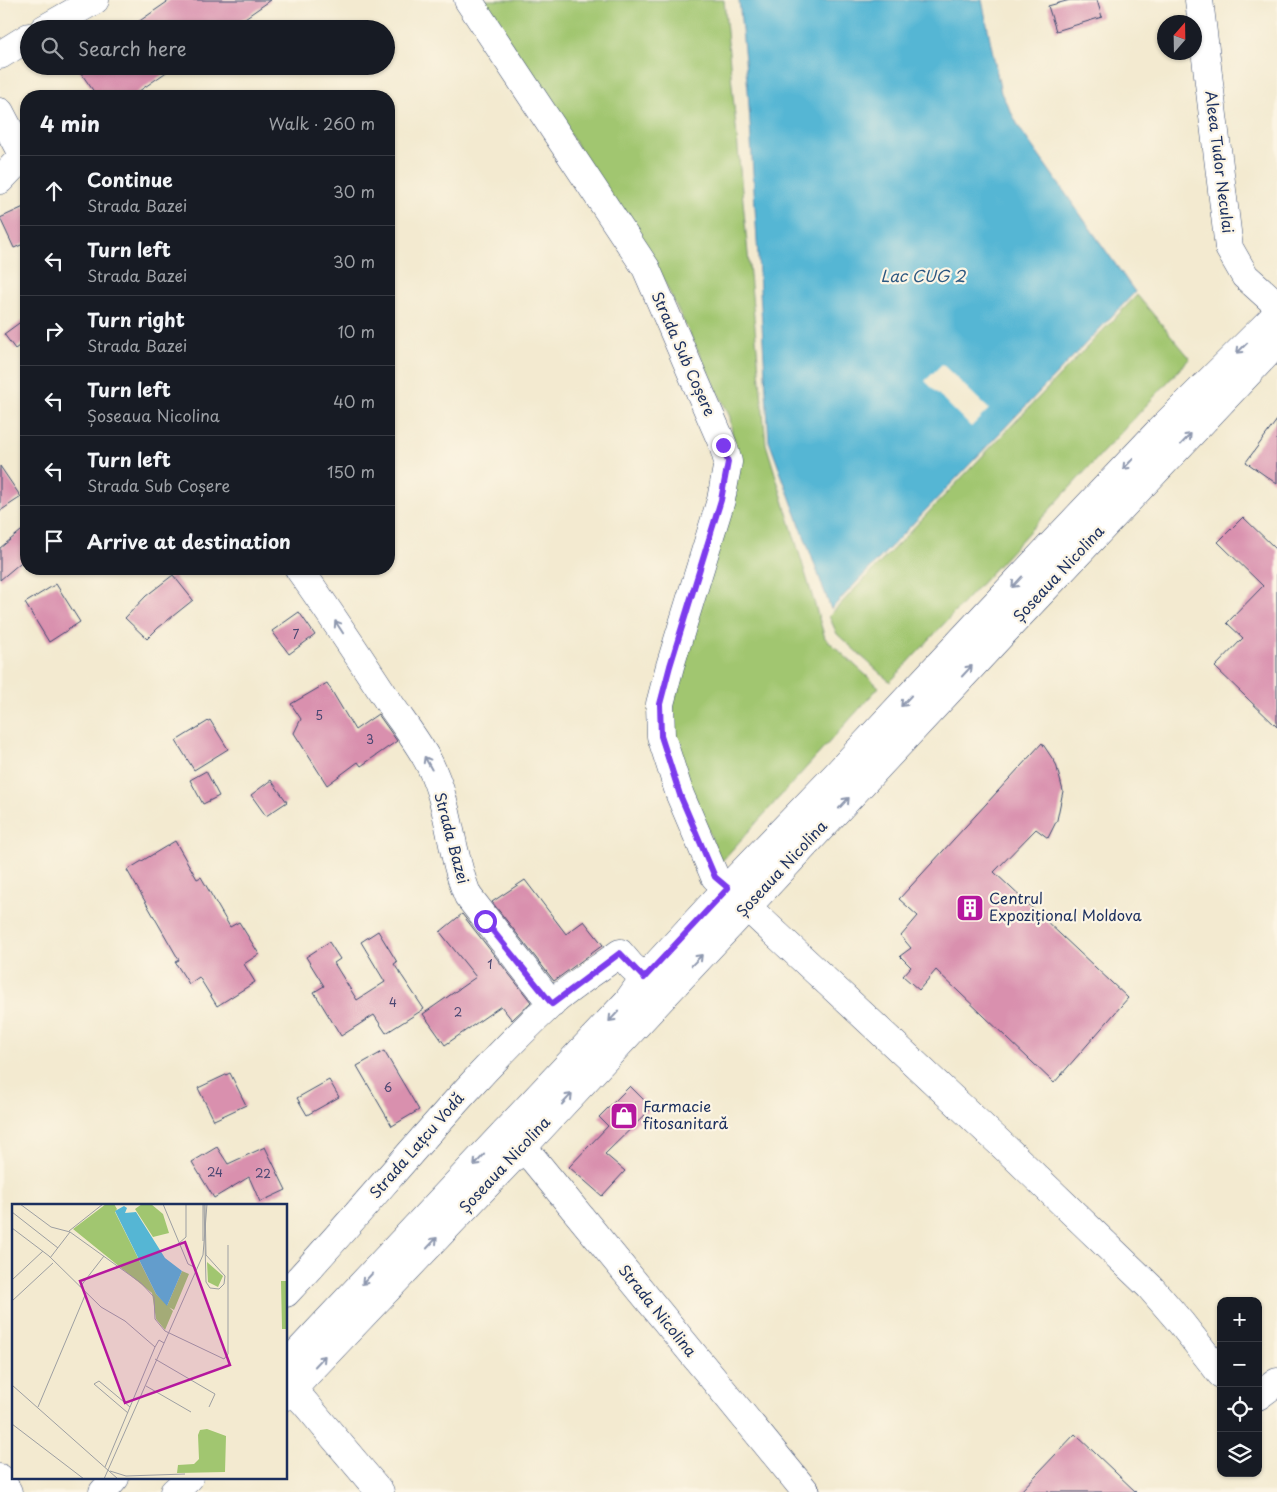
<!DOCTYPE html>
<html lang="en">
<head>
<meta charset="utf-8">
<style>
  :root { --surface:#171b24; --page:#242831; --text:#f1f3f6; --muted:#9ea1a6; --line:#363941 }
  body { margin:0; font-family:"Playpen Sans",sans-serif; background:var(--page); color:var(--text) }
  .controls { position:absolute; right:15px; bottom:15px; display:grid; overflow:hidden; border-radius:10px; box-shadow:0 1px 4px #0004 }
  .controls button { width:45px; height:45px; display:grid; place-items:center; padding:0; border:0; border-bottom:1px solid var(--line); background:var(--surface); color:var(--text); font:25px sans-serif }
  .compass { position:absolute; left:1157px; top:15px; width:45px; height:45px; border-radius:50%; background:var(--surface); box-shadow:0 1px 4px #0004; rotate:20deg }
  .stop { position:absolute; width:15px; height:15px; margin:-11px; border:4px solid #7c3aed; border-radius:50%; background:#fff }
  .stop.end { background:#7c3aed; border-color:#fff; box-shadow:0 1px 5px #0008 }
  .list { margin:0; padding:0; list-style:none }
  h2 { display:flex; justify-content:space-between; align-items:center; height:65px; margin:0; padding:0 20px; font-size:21px }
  h2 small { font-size:16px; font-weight:400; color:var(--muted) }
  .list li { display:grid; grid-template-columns:32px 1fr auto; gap:15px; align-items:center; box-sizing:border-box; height:70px; padding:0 20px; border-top:1px solid var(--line) }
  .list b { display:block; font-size:19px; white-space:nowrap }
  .list p { margin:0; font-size:16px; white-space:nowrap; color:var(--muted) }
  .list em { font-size:16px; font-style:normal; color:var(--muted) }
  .icon { flex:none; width:28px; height:28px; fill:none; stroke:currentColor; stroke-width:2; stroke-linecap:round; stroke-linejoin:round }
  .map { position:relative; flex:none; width:1277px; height:1492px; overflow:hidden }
  .search { position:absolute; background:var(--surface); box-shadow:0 1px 4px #0004; left:20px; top:20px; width:375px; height:55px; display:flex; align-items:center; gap:12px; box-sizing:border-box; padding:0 18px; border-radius:28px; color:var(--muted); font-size:19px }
  .panel { position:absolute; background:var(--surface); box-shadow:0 1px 4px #0004; left:20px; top:90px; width:375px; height:485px; border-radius:20px }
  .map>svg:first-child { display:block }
  .green { fill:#a1c670; stroke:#5e7a67 }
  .water { fill:#55b6d4; stroke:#387299 }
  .pier { fill:#f3ead0 }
  .building { fill:#d990ae }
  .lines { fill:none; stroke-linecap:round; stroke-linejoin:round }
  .minor-casing { stroke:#3b4b6f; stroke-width:29 }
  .major-casing { stroke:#3b4b6f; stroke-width:29 }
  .minor { stroke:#fff; stroke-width:28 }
  .major { stroke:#fff; stroke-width:28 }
  .oneway { stroke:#8d97ae }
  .route { stroke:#7c3aed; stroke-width:6 }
  .labels { text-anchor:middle; stroke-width:4.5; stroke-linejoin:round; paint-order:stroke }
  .number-label { font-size:12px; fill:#4a4772 }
  .street-label { font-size:15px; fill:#1b2f5e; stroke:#fcf5e5 }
  .poi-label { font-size:15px; fill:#1b2f5e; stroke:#fcf5e5; text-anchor:start }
  .water-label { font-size:16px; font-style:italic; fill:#2c5881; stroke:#fcf5e5 }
  .inset-road { fill:none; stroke:#9d9fa2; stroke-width:1 }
  .view { fill:#b5179e; fill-opacity:0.15; stroke:#b5179e; stroke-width:2.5 }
  .inset-edge { fill:none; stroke:#1b2f5e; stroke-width:2.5 }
</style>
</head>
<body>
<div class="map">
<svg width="1277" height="1492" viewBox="0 0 1277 1492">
  <rect width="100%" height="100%" fill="#fcf5e5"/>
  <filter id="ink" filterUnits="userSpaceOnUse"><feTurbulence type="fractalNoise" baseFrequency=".02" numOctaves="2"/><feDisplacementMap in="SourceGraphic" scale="10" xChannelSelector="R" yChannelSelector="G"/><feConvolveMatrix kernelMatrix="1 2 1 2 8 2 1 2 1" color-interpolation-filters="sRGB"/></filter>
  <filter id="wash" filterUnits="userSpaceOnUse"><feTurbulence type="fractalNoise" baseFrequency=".0096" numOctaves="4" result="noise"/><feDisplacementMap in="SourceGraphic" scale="20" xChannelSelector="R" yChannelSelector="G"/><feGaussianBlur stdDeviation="1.12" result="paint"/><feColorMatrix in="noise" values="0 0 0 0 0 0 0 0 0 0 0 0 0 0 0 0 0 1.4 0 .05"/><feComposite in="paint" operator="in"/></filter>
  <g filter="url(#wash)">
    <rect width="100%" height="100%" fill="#f3ead0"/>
    <!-- green -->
    <path class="green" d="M483,0h241l42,444 59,194 54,49 -158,175 -35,-86 -18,-65 68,-243 -6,-51 -68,-140z
      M1137,295l53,63 -300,324 -53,-48 -8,-18z"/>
    <!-- water -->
    <path class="water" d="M739,0h243l19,93 19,36 115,163 -304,317 -62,-168 -21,-351z"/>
    <!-- pier -->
    <path class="pier" d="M942,364l47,45 -18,18 -46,-46z"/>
    <g id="blocks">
      <!-- building -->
      <path class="building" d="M170,0h101l-42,29h-101z
        M1070,0h27l5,17 -46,14 -8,-25z
        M76,66h99l-43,30h-35z
        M26,206v37l-12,5 -14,-30z
        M26,318v23l-11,8 -11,-15z
        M1277,420v64l-31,-22z
        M0,466l21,31 -21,14z
        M1243,517l34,33v177l-62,-60 28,-29 -16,-15 36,-37 -45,-44z
        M26,527v31l-26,22v-32z
        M173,575l20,25 -35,28 -11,11 -22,-21 21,-22z
        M56,584l24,38 -31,20 -24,-39z
        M299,612l16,23 -26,19 -17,-23z
        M327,683l28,47 23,-16 19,27 -36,25 -3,-4 -31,23 -33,-52 7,-14 -10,-15z
        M210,720l18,29 -34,21 -18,-29z
        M1042,743l14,21 7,27 -6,29 -9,18 -12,-9 -42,43 134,126 -74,85 -118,-113 -17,20 -16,-14 8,-9 -11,-11 11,-8 -10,-12 17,-20 -19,-17z
        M206,771l13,25 -16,8 -13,-24z
        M271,780l16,22 -21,14 -15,-21z
        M175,841l22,38 4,-2 29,50 9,-5 20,32 -15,10 11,18 -38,24 -18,-29 -10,7 -14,-22 4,-2 -52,-90z
        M525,880l41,54 18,-13 19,24 -49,36 -62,-79z
        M462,914l69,88 -19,18 -11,-14 -56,39 -22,-31 53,-37 -36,-45z
        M378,931l19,31 -3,2 30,45 -38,24 -12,-18 -33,21 -27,-44 10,-6 -18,-29 23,-15 11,17 -6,4 23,37 28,-18 -24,-40z
        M384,1051l35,59 -27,16 -35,-60z
        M230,1073l16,32 -32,15 -16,-32z
        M329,1080l10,17 -32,18 -10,-17z
        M630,1086l22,22 -47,46 20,17 -23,25 -33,-29 39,-41 -9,-9z
        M217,1147l11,17 37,-17 21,43 -26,12 -11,-25 -35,21 -22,-36z
        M1075,1434l61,58h-116z"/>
    </g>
  </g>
  <g filter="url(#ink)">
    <use href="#blocks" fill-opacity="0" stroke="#3b4b6f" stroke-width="1"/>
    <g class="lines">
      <defs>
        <path id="minor" d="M468,0l178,268 77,177 5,17 -7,38 -51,166 -10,38 1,32 19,59 35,82 301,281 134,129 31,36 40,51
          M1199,0l30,248 16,28 32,29
          M44,29l51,-29
          M0,55l29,-18
          M0,112l26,50
          M0,180l24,-25
          M299,569c31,43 60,88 89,132 14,21 31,42 42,64 21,43 20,89 38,131l84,108
          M505,1132l29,28 272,332
          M286,1293c89,-95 169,-199 264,-288 21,-19 47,-35 70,-52l11,13 31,28
          M292,1390l12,12 76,90
          M1258,1396l19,-14
          M0,1478l8,14
          M103,1492l12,-14"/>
        <path id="major" d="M286,1365l342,-364 16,-23 83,-90 108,-112 150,-161 174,-184 118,-117
          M286,1396l236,-248 481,-515 274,-290
          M174,1492l15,-14"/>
      </defs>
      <!-- minor casing -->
      <use href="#minor" class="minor-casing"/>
      <!-- major casing -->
      <use href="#major" class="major-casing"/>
      <!-- minor -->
      <use href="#minor" class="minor"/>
      <!-- major -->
      <use href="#major" class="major"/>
    </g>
    <!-- one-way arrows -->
    <defs><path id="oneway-shaft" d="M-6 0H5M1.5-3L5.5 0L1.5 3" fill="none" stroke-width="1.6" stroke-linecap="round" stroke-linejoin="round" transform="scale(1.25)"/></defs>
    <g class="oneway">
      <use href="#oneway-shaft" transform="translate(1242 348) rotate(135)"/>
      <use href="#oneway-shaft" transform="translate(1186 439) rotate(-47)"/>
      <use href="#oneway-shaft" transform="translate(1128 464) rotate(133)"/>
      <use href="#oneway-shaft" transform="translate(1017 582) rotate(133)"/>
      <use href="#oneway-shaft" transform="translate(339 627) rotate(-123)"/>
      <use href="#oneway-shaft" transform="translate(967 671) rotate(-47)"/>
      <use href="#oneway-shaft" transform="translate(906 701) rotate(133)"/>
      <use href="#oneway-shaft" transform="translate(428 763) rotate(-119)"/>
      <use href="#oneway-shaft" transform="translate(844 803) rotate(-47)"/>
      <use href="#oneway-shaft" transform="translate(697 960) rotate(-46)"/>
      <use href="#oneway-shaft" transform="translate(614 1016) rotate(133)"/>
      <use href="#oneway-shaft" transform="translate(567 1099) rotate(-47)"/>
      <use href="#oneway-shaft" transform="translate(479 1160) rotate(133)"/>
      <use href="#oneway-shaft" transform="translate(432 1243) rotate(-47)"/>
      <use href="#oneway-shaft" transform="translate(367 1279) rotate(133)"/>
      <use href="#oneway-shaft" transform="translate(320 1361) rotate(-47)"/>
    </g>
  </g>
  <g class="lines" filter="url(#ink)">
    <!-- route -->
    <path class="route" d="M485,921l67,83 68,-51 24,25 84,-90 -13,-11 -35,-82 -19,-59 -1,-32 10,-38 51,-166 7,-38 -5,-17"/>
  </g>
  <!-- icons -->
  <defs>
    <symbol id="building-square" viewBox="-11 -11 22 22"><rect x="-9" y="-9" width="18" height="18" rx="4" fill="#b5179e" stroke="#fcf5e5"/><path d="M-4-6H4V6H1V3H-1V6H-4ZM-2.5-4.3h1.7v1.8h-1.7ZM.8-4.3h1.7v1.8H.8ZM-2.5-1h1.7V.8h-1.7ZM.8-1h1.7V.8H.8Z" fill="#fff"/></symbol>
    <symbol id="shop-square" viewBox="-11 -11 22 22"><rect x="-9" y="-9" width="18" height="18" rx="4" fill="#b5179e" stroke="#fcf5e5"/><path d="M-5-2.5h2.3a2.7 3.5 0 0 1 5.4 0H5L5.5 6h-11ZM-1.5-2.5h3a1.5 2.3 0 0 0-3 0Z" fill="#fff"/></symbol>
  </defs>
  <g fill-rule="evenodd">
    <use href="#building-square" x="954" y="892" width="32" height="32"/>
    <use href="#shop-square" x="608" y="1100" width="32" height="32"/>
  </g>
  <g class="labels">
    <!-- number labels -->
    <g class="number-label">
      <text x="296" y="639">7</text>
      <text x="319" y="720">5</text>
      <text x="370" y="744">3</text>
      <text x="490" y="969">1</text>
      <text x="393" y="1007">4</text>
      <text x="458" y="1017">2</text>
      <text x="388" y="1092">6</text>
      <text x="215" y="1177">24</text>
      <text x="263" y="1178">22</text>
    </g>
    <!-- street labels -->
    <g class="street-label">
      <text transform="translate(1219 162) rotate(83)" y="5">Aleea Tudor Neculai</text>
      <text transform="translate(683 354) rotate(66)" y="5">Strada Sub Coșere</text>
      <text transform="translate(1059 574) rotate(-47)" y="5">Șoseaua Nicolina</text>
      <text transform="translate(451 838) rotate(75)" y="5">Strada Bazei</text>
      <text transform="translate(782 869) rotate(-47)" y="5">Șoseaua Nicolina</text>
      <text transform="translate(417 1146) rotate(-49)" y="5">Strada Lațcu Vodă</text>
      <text transform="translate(505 1165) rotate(-47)" y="5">Șoseaua Nicolina</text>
      <text transform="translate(657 1311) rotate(51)" y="5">Strada Nicolina</text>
    </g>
    <!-- poi labels -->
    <g class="poi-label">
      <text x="989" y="904">Centrul<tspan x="989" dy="17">Expozițional Moldova</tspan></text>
      <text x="643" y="1112">Farmacie<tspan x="643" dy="17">fitosanitară</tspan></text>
    </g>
    <!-- water labels -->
    <g class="water-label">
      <text x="923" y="282">Lac CUG 2</text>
    </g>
  </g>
  <!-- overview -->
  <g transform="translate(12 1204)">
    <rect width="275" height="275" fill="#f3ead0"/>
    <path d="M94,0h8l3,5 -2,3 41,82 17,17 -8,19 -9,-11 -4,-26 -79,-64zM130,0h9l12,10 6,19 -16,4 -18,-28zM195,58l16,14 -5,11 -10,-5zM170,67l7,3 -15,36 -7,-4zM269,77h6v48h-5zM195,225l19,7 -1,36 -48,1 1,-8 16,-1 5,-5 -1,-24 2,-5z" fill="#a1c670"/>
    <path d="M112,2l3,2 -2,5 11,-1 29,46 17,13 -15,35 -11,-12 -41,-83z" fill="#55b6d4"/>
    <path class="inset-road" d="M8,0l31,23 19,5 71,51 13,14 1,22 10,12 59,28 4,-5v-109M151,0l25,60 8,4M192,0l2,78 4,6 9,1 5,-5 1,-8 -19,-21 -1,-51M0,8l46,36M0,24l37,28 52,51 24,14 30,26M57,27l34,-27M191,37v-37M166,40l8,-7v-33M38,54l20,-26M0,76l31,-29M68,83l24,-31M0,97l41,-38M143,155l60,35 -6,13M0,181l106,94M134,182l45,26M26,203l48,-114M116,209l-34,-29 5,-3 31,26M0,220l72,55M93,263l50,-120 4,-7 5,3M98,267l16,5 59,-2M92,275l99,-224 4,-51"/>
    <path class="view" d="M173,38l45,123 -105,38 -45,-122z"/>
    <rect width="275" height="275" class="inset-edge"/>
  </g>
</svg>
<div class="controls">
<button>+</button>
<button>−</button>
<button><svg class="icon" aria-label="locate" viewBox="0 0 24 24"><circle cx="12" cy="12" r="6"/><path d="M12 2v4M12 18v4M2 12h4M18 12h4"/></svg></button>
<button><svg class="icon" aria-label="layers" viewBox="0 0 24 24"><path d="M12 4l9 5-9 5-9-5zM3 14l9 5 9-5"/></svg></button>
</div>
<svg class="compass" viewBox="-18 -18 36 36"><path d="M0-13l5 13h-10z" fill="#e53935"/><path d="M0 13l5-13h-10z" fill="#9ea1a6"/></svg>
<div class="stop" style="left:485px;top:921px"></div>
<div class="stop end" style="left:723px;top:445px"></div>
<div class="search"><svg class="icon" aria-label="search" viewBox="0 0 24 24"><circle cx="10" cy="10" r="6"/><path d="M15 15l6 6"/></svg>Search here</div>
<section class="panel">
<h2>4 min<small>Walk · 260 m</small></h2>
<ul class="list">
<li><svg class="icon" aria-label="ahead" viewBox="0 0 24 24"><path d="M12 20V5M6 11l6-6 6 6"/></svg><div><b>Continue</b><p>Strada Bazei</p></div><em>30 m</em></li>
<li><svg class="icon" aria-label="left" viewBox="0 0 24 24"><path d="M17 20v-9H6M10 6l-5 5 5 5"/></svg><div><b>Turn left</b><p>Strada Bazei</p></div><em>30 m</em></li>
<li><svg class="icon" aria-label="right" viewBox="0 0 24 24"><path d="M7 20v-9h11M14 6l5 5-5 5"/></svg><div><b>Turn right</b><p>Strada Bazei</p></div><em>10 m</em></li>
<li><svg class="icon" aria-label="left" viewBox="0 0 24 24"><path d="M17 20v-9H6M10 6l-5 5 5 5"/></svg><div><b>Turn left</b><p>Șoseaua Nicolina</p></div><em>40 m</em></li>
<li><svg class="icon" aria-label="left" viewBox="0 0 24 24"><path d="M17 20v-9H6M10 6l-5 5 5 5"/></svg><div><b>Turn left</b><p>Strada Sub Coșere</p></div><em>150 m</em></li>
<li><svg class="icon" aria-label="arrive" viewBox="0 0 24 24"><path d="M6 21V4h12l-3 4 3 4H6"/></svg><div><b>Arrive at destination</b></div></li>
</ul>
</section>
</div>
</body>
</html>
